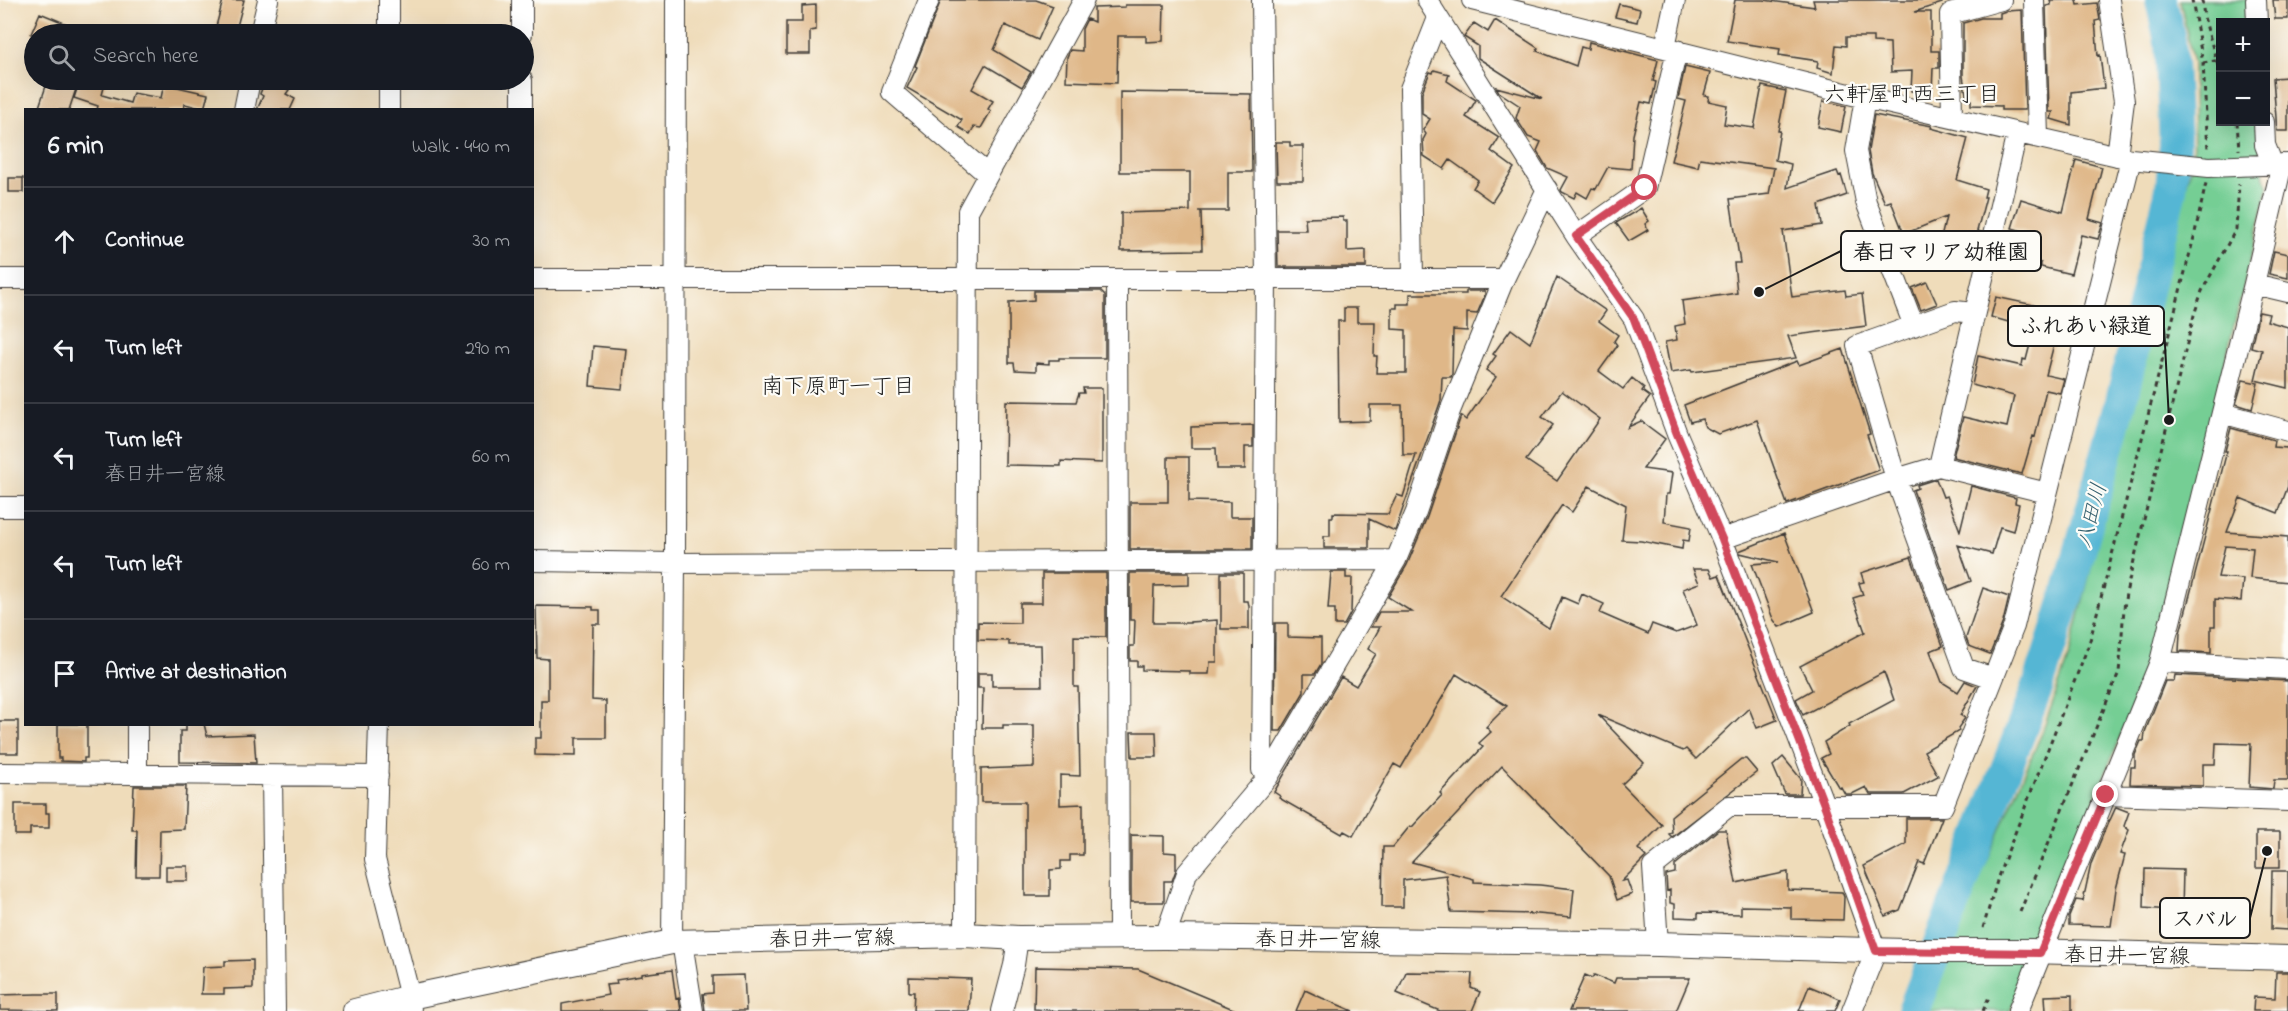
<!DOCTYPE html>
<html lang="en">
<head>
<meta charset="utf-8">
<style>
  :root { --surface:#171b24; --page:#20242c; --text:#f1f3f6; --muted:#9ea1a6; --line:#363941 }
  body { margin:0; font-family:"Indie Flower","Klee One",sans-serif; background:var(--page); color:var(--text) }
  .controls { position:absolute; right:18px; top:18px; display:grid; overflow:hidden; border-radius:0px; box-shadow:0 6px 24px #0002 }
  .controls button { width:54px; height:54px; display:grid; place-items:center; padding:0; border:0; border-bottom:2px solid var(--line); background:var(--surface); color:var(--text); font:30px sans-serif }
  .stop { position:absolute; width:18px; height:18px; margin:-14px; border:4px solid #d1495b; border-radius:50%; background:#fff }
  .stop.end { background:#d1495b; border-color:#fff; box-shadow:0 2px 6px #0008 }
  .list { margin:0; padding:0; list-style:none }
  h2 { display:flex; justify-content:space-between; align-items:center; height:78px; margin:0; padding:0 24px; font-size:26px }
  h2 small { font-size:20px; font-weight:400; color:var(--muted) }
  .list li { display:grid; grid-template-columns:39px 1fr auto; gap:18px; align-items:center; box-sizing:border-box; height:108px; padding:0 24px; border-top:2px solid var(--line) }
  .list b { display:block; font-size:22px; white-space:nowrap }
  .list p { margin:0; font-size:20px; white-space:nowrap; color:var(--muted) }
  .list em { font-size:20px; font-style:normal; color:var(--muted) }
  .icon { flex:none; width:33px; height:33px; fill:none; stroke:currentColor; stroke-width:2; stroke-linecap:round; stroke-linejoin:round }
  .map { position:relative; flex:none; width:2288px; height:1011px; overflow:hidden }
  .search { position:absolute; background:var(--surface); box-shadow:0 6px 24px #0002; left:24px; top:24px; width:510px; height:66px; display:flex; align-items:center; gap:15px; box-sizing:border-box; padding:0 21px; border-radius:33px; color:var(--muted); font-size:22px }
  .panel { position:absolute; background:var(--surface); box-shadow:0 6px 24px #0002; left:24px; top:108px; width:510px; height:618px; border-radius:0px }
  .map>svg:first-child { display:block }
  .green { fill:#75ce94; stroke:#487558; stroke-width:1.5 }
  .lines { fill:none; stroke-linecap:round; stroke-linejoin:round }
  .river { stroke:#55b6d4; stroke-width:32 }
  .building { fill:#dfb788; fill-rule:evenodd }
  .minor-casing { stroke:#3c3934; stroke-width:22 }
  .major-casing { stroke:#3c3934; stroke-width:26 }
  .path { stroke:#3c3934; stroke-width:3; stroke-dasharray:4.5 4.5; stroke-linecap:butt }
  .minor { stroke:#fff; stroke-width:20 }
  .major { stroke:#fff; stroke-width:24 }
  .major-bridge-casing { stroke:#3c3934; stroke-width:26; stroke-linecap:butt }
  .major-bridge { stroke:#fff; stroke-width:24 }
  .route { stroke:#d1495b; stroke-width:8 }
  .labels { text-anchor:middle; stroke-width:4.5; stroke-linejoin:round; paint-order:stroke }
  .street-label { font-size:21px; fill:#1c1c1c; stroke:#fdfcf7 }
  .neighbourhood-label { font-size:22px; fill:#1c1c1c; stroke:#fdfcf7 }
  .water-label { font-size:22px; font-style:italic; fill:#36616f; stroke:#fdfcf7 }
  .leader { fill:none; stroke:#1c1c1c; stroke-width:2 }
  .callout-dot { fill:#1c1c1c; stroke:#fdfcf7; stroke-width:2 }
  .callout { fill:#fdfcf7; stroke:#1c1c1c; stroke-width:2 }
  .callout-label { font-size:22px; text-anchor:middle; font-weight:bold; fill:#1c1c1c }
</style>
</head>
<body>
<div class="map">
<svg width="2288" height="1011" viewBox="0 0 2288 1011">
  <rect width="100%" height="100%" fill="#fdfcf7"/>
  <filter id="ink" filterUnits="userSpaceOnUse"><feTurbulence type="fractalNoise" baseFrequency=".0167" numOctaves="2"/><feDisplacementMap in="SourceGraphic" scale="12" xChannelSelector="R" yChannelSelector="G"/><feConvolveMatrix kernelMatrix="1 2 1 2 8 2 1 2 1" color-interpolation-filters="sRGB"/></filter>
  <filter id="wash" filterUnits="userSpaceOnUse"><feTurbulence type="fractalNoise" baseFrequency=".008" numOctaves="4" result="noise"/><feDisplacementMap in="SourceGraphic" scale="24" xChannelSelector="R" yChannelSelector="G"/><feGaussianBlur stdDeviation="1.35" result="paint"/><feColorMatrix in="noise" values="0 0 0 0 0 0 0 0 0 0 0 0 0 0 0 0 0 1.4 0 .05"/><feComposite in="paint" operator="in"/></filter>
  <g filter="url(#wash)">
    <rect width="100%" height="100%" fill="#efdcba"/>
    <!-- green -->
    <path class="green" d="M2180,0h69l2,22h-31v100h37l7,56 5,7 -119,477 -140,349h-85l11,-30 107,-251 26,-74 125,-501 -1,-92z"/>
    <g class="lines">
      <!-- river -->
      <path class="river" d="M1913,1011l125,-325 31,-96 52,-189 50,-212 4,-45 -5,-103 -9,-41"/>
    </g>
    <g id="blocks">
      <!-- building -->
      <path class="building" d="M223,0h21l-9,34h-21z
        M941,0h95l17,6 -15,34 -33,-15 -11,25 37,22 -9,15 -37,-22 -13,24 21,12 -5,8 3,2 -10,17 -7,-1 -4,7 -12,-7 4,-7 -55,-32 10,-21 -2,-1z
        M1735,0h29l51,7 -2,-7h128l1,3 -28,9h17v39h8v17h-6l-1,24 -21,-1 1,-20 -21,1 -1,-29 -17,-1v-5h-27v9l-10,-1 -3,28 -16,-5 1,-7 -39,-6 1,-6 -53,-8z
        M2050,0h27l1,5 19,-2 3,17 -5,1 3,35 2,-1 4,33 -33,4v33l-20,-6 2,-7h-4l-3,-106 5,-1z
        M2273,0h15v19h-13z
        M1619,4l21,5 -3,13 -22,-5z
        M816,5v25l-6,1v23h-24v-32h16v-16z
        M1125,5h39l-1,36 -17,1v-6h-28l-1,47 -51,-2 1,-24 3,-7 12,1v-22l5,-10 7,3v-14l31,-1z
        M2022,10l3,100h-24v-4l-30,-1v-5h-4l-4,-24v-53l18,-5h19v-5l6,-2z
        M40,13l51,21h-60z
        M1495,20l43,28 -1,3 39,15 5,-19 7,2 1,-7 69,18 -5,21 3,1 -5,22 -10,-2 -8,33 -2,34 -23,-2 -12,22 -4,-1 -5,10 -10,-6 -3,6 -12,-6 -1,-2 7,-13 -21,-9 -10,-17 4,-9 -13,-5 -12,-19 4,-12 -21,-14 -3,-5 46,12 -64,-41v-12l-14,-9 10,-14 14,9z
        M1685,67l25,6 -6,22 5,1 -1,5 19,4 -3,19 30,4 8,-42 24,5 -8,40h2l-5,29 16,4 -4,24 50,-17 2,5 2,-1 6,20 -28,10 3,20 -39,6 9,66 53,-7 1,6 16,-2 4,32 -78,10 8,22 -104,14 -1,-2 -20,3 -6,-31 12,-2 -2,-14 10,-2 -3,-23 55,-8 -3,-30h6l-10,-64 39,-5 5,-26 -74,-10 -2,9 -27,-6 15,-60 -8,-2z
        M1434,70l15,4 -2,7 29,19 -10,17 33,21 -8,13 23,17 -22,34 -19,-14 5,-8 -28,-20 -6,9 -20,-13 -1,-16 3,-6 -3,-4 7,-11 -8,-5v-22l8,-20 3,1z
        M2288,77v54h-11l-4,-53z
        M48,80l29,6 -8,24h-31z
        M80,80h26l-4,15 28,8 3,-10 28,5 3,-14 44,10 -4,15 -19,-5 -1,6h-87l1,-4 -24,-8z
        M265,80h15l-2,4 11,6 -3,4 9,5 -5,11h-33l6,-14 -3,-2z
        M1120,92l131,2 1,78h-24v39h-30h3l1,39 -81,1v-38l69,-2v-39h-70z
        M1823,101l23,5 -5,26 -23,-5z
        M1874,115l58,11 -1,2 37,10 -11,42 29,9 -2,8h2l-9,34 4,1 -5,23 -11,-2 -1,4 -20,-7 2,-6 -5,-1v-5l5,-21 -42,17 -13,-33 -6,2 -13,-30 -4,-22z
        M1276,142h14v4h13v35h-26z
        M2076,160l26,7 -13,52 14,4 -5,16 -17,-4 -10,39 -30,-7v-4l-6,-2 5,-25 -28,-8 9,-29 42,13z
        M9,178h14v14h-14z
        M1641,208l8,13 -4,3 3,6 -19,11 -13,-18z
        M1343,217v4h4v30l19,-1v17h-88l-1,-37h29l-1,-12z
        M2274,251l14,3v24l-19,-4z
        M1557,277l49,34 -7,10 19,14 -4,6 3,4 -2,4 -16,22 24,18 9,-11 12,10 -2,3 8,6 -22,30 13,-6 24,18 -22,30 29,4 -3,21h-3l-2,28 27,5 -2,14 -6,-1 -1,9 -41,-8 -19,-1 4,-35 -37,-19 -17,26 -10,-7 -61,91 48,32 13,-31 16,7 4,-10 22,10 -4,9 48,21 4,-10 24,9 21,-8 -14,-36 16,-6 -6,-14h16l4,8 6,-2 58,145 -20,8 -8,-20 -53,51 -10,-10 -3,2 -85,-36 46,48 -22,21 40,41 -24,24 8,8 -24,24 5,-1 5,14 -15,6 -8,-24 -107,-110 -90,96 62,17v3l66,3 34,4 -3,28 -33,-3 -87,-2 -5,-37 -43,5v27h-21l1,-60h10l17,-21 2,1 30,-32 -2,-2 43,-46 -4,-4 12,-11 -5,-5 21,-21 -51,-32 -55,94 -7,-4 -41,72 -9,-5 -2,3 -63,-36 1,-2 -6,-4 67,-115 15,9 20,-32 -8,-5 12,-22h-9l8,-15h33l-24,-15 19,-32 20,-48 34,-101 5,4 30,-43 -10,-7 10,-14 -3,-2 18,-25 19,14zM1562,391l38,28 -43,62 -31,-21 27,-35 -11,-8z
        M1927,282l10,22 -16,6 -9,-22z
        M1034,291h67l4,4v63h-46v2h-10v4l-13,-1v8l-21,-1 -1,-7h-5v-61l25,-2z
        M1466,291h19v4l-8,19 -10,-1v18l-14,-1 -1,44 -1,3h-9l-1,23 -46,131 -26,-12v29h-45v-12h6v-19h3v-4l55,1 9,-19 6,2 13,-42h-13l-1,-50h-32v16l-31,1 -1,-101h6v-13h13v14h18l-1,34h3l-1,17h30v-43l-14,-1v-21h5v-4h13v-10h56z
        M1996,297l38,8 -5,23 -38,-11z
        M2259,312l10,2 -2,7 21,6v61l-33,-8 7,-30 -11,-3z
        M2036,321l40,9 -4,16 -18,-2 -8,31 18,4 -4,14 -14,-3 -11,47 -2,-1 -11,38 -69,-17 10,-40 44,10 7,-31 -42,-11 6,-29 44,10 1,-7 3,1z
        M593,346l33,3 -4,40 -32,-3z
        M1843,349l27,85 -3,1 12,35 -92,34 -30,-84 -39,14 -13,-7 -3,-8 -12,3 -6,-17 113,-44 2,4z
        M2243,380l15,3 -6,26 -16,-5z
        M1083,388h19v75l-41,-2v5l-56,-1 1,-64 70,1 3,-9h5z
        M1253,425v22h-8v22h-28l-1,-21h-25v-21z
        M2231,428l43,12 -1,7 15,1v38l-10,27 -38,-15 -13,34 61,5v45l-38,-4 3,-30 -28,-2 -7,31 25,2 -2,22 -26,-2v27h-4v27l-32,-2 1,-18 47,-182h-2z
        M1168,457h21v44l41,1v15h22v32h-122v-47h38z
        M1936,479l7,18 4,-1 13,35 11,-45 45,12 -1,5 4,1 -6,27 -13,-4 -8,27 -34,-9 13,36 -22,9 -36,-100 5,-2 -1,-3z
        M1784,533l30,79 -35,15 -6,-8 -21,-55 26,-2 -38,-9 -1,-2z
        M1911,557l32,89 -13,5 12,31 16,10 7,-11 12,5 -17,29 5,3 -7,10 1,3 -35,20 14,25 -34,18h-34l-4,-7 -14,7h-7l-4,-7 -2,1 -18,-30 8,-4 -5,-12 26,-16 -1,-2 45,-24 -10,-28 -81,43 -7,-16 16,-9 -12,-24 65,-34 -12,-34 10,-3 -4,-12 5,-1 -3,-9z
        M1331,572h15v6h6l-1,34 -7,13h-9v-16h-7z
        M1042,573h64v64l-32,-1v51h4l2,89 -20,-1v30l23,-1v51h-13v6h-9v8l-11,1v26h-25v-94h-44v-33l53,-2v-42h-31v3h-21l1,-40h-5v-15h14v13h50l-1,-41h-32v-4l-31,-1v-18l42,1v-20h22z
        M1130,573h59v12l-35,1 -1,37h37v-1l27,-2v42h-7l-1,12h-19v-3l-48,-1v-4h-5v-5h-7v-15h4l1,-26h-5z
        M1221,573h22v28h5l1,5v23h-28z
        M1983,588l26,9 -6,25 -13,32 -21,-8 -3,-8z
        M536,606l57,1v3h7v14h-7l-1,76 14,1v37h-30v18l-41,-1v-17h6v-38h7v-41l-11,-1z
        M1275,623h13v14l33,1v26l-6,10h-11v18l-23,39h-7z
        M2175,675l113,6v99h-14l-1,9 -24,-2 2,-43 -35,-1 -1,21h-12v22l-73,-2 1,-17h4v-12l6,-14h3l1,-9 20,-51h9z
        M0,721h18v32h-18z
        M58,724h29v34h-3v4l-23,-1v-3h-3z
        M186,724h18l3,12 47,-2 2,29 -76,-1v-31h6z
        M1131,732h25l1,25h-25z
        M1783,757l18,22 -1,15h-15l-12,-28z
        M1741,759h5l11,13 -85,65 -3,-3 3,-1 -1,-17z
        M134,786h52l-2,43 -24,1 -1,46h-23l1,-46h-5z
        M15,804h31v9h3v15h-19v7h-15z
        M2116,807l13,5 -5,14 5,4 -9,24 5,1 -9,34 -5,37 -42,-1v-8l7,-17 7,1 8,-37 18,-44h1z
        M1906,818h36l-18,46 -5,-2 -19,48 -15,6 -21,-50 42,-22z
        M1718,830h8l10,53 52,-11v18l54,2 2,5 -1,23 -52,-1v-12l-50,-1v8l-43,-1v5l-23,-1v-13l-5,-1v-13l-3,1 -1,-16 9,-2v-8z
        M2256,832h24v36h-24z
        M1131,835l33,1v16l12,1v17l-4,11h-8v21h-33z
        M166,866h22v15h-22z
        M2145,869l38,1 -1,41 -38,-3z
        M2272,871h16v59l-17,-1z
        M253,960v28l-29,1v5h-23l2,-27 22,-1v-5z
        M1035,967l103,2 100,42h-178l-26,-2z
        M672,970l4,29 3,-1 2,13h-119v-7l46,-9 -2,-10 11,-1 -1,-4 25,-4v-2z
        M1406,972l66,1 -1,15 9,4 -8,19h-32l-43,-18z
        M2276,972h12v39h-35l1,-14 21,1z
        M744,975l2,36h-41l-2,-17 10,-1v-17z
        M1585,975l7,3 2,-3 20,8 2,-5h74l-14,33h-107z
        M909,977l62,2 -2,32h-56l1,-19h-5z
        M1809,986l31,13 -5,12h-36z
        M1305,990l17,8 31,13h-57z
        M36,994h22v17l-58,-1v-15z
        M2072,995v16h-26l-1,-15z"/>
    </g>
  </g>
  <g filter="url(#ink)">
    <use href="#blocks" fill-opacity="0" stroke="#3c3934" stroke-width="1.5"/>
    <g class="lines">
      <defs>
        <path id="minor" d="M929,0l-37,92 95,82
          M1262,0l4,278 -4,492 6,7
          M1427,0l149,236 58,83 43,115 45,105 103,268 51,144 -24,60
          M1472,0l393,98 266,61 78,8 79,-3
          M2034,0l4,137
          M2109,0l15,101 -7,55
          M2256,0l1,22
          M260,34l8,-34
          M389,34v-34
          M522,34v-34
          M1665,47l10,-47
          M1865,98l-9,53 10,51 48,124
          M244,110l6,-30
          M389,110v-30
          M522,110v-30
          M1952,118l-2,-104 51,-14
          M2264,122l1,23 8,20
          M1576,236l69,-48 32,-138
          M0,279h26
          M532,279h972
          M1413,279l-3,-190 28,-71
          M1117,280l2,657
          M2254,284l34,8
          M1974,313l-19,-2 -98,35 39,133 68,189 29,10
          M2222,413l66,18
          M1939,466l78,-333
          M0,507h26
          M1722,539l174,-60 43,-13 108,27
          M532,561l143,2 721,-3
          M2160,662l128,7
          M379,724l-4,135 35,138 1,14
          M0,773l378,3
          M137,774v-50
          M272,776l3,235
          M2106,795l182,6
          M965,935l3,-724 116,-211
          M1165,937l22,-64 81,-96 128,-217 20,-48 34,-101 54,-132 43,-90
          M672,942l3,-379 1,-563
          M682,942l11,69
          M1658,944l-5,-77 76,-61h214l71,-180 117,-467
          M1002,1011l12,-46 4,-27
          M2018,1011l142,-349 94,-378 28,-120"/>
        <path id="major" d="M2030,951l258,7
          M355,1011l55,-14 262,-55 293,-7 53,3 147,-1 493,7 247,7"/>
      </defs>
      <!-- minor casing -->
      <use href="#minor" class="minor-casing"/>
      <!-- major casing -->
      <use href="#major" class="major-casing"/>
      <!-- path -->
      <path class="path" d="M2192,0l11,63 5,87
        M2202,0l2,17 16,56
        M2203,63l17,-3
        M2237,122l2,28
        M2020,912l99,-240c3,-27 3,-52 7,-79l68,-278 8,-24 34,-62 3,-45
        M1983,928l16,-54 90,-230 105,-407 12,-54
        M1983,1011l6,-14"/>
      <!-- minor -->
      <use href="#minor" class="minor"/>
      <!-- major -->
      <use href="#major" class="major"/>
      <defs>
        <path id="major-bridge" d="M1905,951h125"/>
      </defs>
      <!-- major-bridge casing -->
      <use href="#major-bridge" class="major-bridge-casing"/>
      <!-- major-bridge -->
      <use href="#major-bridge" class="major-bridge"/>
    </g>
  </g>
  <g class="lines" filter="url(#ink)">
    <!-- route -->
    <path class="route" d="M1645,188l-69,48 58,83 43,115 45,105 103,268 51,144 164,2 66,-158"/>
  </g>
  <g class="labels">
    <!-- street labels -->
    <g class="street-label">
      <text transform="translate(832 938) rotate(-1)" y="7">春日井一宮線</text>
      <text transform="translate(1318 939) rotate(1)" y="7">春日井一宮線</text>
      <text transform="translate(2127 955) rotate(1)" y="7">春日井一宮線</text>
    </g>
    <!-- neighbourhood labels -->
    <g class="neighbourhood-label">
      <text x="1912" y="101">六軒屋町西三丁目</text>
      <text x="838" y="393">南下原町一丁目</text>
    </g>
    <!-- water labels -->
    <g class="water-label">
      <text transform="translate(2090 515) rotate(-75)" y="8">八田川</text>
    </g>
  </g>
  <!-- callouts -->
  <path class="leader" d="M1759 292L1841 251M2169 420L2164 326M2267 851L2250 918"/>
  <g class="callout-dot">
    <circle cx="1759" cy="292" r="6"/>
    <circle cx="2169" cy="420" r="6"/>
    <circle cx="2267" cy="851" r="6"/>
  </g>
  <g class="callout">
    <rect x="1841" y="231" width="200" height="40" rx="6"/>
    <rect x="2008" y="306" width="156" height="40" rx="6"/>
    <rect x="2160" y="898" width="90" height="40" rx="6"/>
  </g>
  <g class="callout-label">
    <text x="1941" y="259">春日マリア幼稚園</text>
    <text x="2086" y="333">ふれあい緑道</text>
    <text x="2205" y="926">スバル</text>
  </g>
</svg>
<div class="controls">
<button>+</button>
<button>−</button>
</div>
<div class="stop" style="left:1645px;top:188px"></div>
<div class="stop end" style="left:2106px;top:795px"></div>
<div class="search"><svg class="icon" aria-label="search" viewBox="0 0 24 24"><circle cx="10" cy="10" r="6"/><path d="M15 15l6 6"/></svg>Search here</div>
<section class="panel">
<h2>6 min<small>Walk · 440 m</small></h2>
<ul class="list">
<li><svg class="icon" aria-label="ahead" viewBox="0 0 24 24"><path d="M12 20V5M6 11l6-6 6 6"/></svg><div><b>Continue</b></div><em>30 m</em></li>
<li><svg class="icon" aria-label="left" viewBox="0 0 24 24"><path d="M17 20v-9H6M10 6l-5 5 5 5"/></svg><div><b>Turn left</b></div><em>290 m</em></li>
<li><svg class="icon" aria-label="left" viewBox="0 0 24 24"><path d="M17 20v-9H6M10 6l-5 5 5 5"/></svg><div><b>Turn left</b><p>春日井一宮線</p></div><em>60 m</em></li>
<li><svg class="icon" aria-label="left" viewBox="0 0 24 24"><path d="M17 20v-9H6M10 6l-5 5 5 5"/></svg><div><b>Turn left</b></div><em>60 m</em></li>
<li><svg class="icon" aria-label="arrive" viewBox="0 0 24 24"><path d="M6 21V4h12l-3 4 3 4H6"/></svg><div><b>Arrive at destination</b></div></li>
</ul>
</section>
</div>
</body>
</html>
